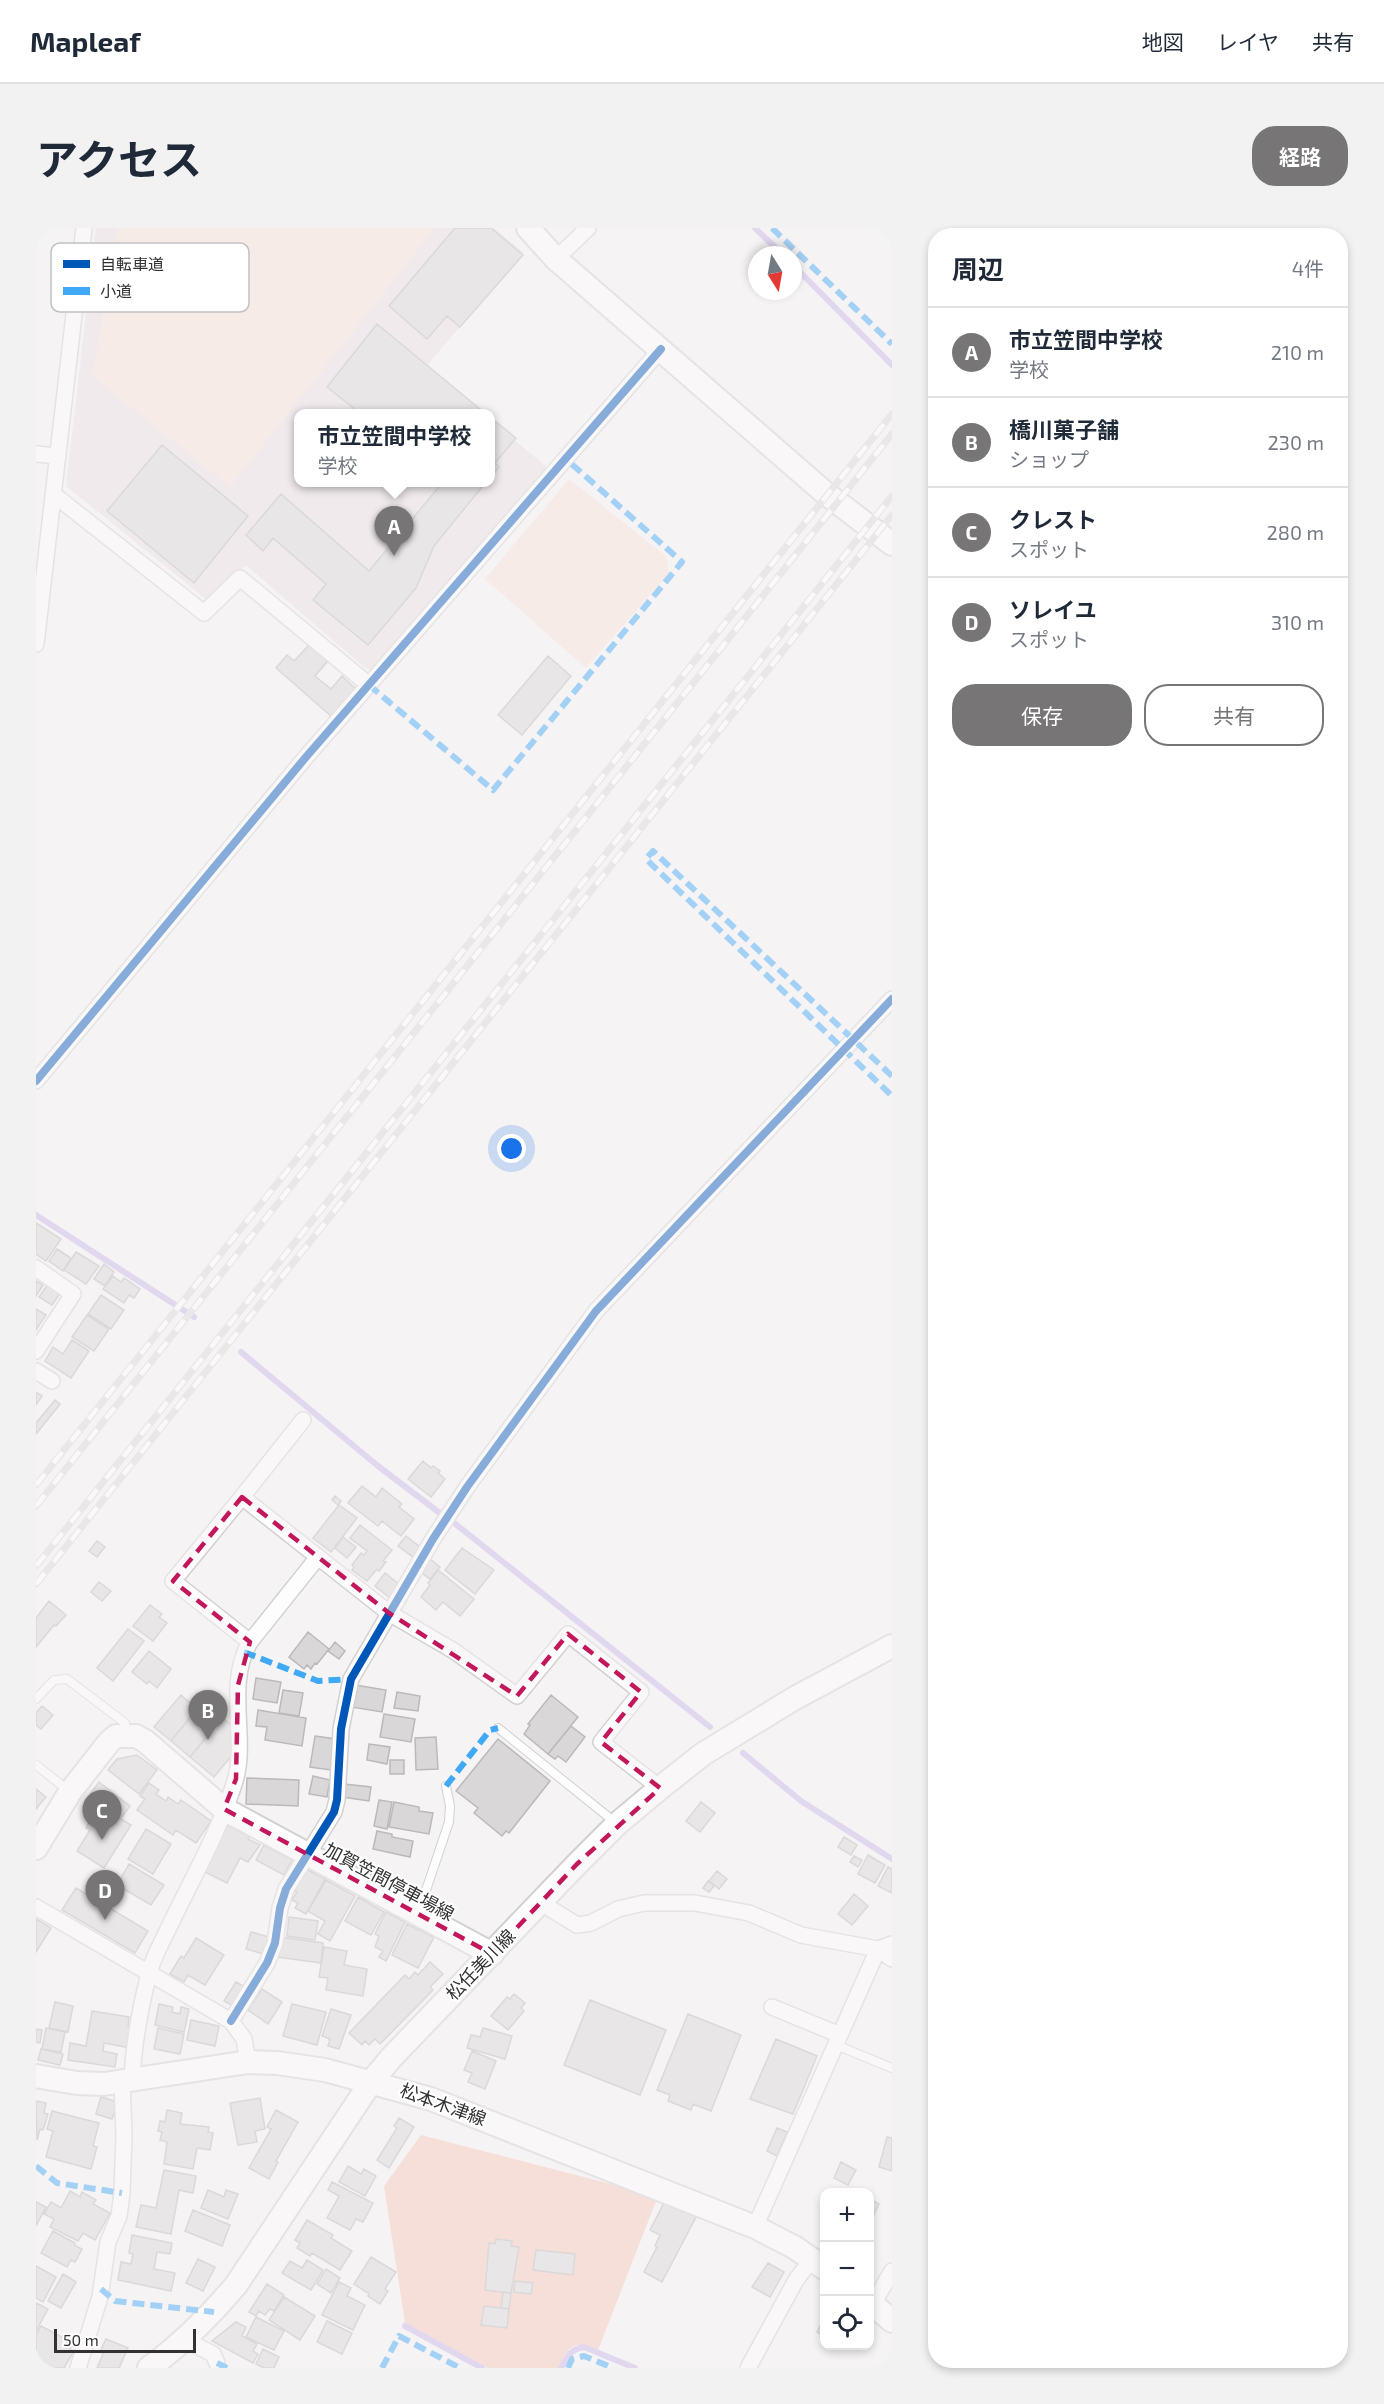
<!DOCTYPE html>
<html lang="ja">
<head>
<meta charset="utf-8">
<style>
  :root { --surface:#fff; --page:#f2f2f3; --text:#1f2937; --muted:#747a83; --line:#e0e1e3; --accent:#777576 }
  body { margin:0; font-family:"Exo 2","Noto Sans JP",sans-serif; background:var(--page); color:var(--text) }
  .controls { position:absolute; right:18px; bottom:18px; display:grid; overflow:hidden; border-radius:12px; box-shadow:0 3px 9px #0003 }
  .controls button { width:54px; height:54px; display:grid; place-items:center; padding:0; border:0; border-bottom:2px solid var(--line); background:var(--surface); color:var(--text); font:30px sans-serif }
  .compass { position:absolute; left:712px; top:18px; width:54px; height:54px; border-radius:50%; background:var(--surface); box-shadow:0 3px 9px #0003; rotate:169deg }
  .scale { position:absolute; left:18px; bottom:15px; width:142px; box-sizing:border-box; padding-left:6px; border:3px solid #333132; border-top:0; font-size:16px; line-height:21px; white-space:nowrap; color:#333132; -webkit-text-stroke:4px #fff; paint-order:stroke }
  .you { position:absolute; left:476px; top:921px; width:21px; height:21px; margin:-15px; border:4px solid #fff; border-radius:50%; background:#1a73e8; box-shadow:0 0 0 9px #1a73e833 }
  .badge { display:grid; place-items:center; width:39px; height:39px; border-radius:50%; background:var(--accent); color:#fff; font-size:20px; font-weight:700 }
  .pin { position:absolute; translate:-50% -50px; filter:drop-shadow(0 2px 3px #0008) }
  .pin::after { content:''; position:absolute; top:32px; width:21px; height:18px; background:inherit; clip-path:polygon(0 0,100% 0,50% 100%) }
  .popup { position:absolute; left:258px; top:181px; width:201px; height:78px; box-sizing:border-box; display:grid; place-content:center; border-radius:12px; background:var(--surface); filter:drop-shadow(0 2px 4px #0005); font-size:20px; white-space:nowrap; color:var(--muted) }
  .popup b { font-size:22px; color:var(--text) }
  .popup::after { content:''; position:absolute; left:50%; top:100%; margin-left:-12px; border:12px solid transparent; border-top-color:var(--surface) }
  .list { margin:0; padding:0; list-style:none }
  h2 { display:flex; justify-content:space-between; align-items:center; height:78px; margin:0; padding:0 24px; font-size:26px }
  h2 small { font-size:20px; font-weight:400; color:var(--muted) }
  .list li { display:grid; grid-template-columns:39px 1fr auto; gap:18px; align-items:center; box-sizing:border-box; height:90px; padding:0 24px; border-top:2px solid var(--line) }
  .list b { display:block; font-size:22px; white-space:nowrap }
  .list p { margin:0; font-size:20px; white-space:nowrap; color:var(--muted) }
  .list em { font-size:20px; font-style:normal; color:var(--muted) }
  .actions { display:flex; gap:12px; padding:18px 24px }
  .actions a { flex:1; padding:14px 0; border:2px solid var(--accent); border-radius:24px; text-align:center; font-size:21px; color:var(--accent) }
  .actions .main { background:var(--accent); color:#fff }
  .icon { flex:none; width:33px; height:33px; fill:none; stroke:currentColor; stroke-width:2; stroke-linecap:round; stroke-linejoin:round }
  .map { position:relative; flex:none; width:856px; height:2140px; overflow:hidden; border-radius:24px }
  header { display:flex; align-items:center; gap:36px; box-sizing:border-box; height:84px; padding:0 30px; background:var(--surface); border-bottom:2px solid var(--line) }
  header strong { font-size:28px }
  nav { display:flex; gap:33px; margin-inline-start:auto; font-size:21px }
  .intro { display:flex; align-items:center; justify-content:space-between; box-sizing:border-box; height:144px; padding:0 36px }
  h1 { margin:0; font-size:42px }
  .button { padding:15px 27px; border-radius:24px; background:var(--accent); color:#fff; font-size:21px; font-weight:700 }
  main { display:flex; gap:36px; padding:0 36px }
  aside { flex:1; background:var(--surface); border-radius:24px; box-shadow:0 3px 9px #0003 }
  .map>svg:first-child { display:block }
  .built { fill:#e8e1e5 }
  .green { fill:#f8e2da }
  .forest { fill:#f4c8b6 }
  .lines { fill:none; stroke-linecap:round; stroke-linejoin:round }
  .stream { stroke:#c7b8eb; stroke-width:6 }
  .building { fill:#d9d7d8; stroke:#bbb9ba; stroke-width:1.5 }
  .lane-casing { stroke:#d2d0d1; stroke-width:10 }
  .street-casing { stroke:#d2d0d1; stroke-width:18 }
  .secondary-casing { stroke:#d2d0d1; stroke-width:26 }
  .lane { stroke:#fefdfd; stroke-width:8 }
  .street { stroke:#fefdfd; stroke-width:15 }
  .secondary { stroke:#fefdfd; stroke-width:22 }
  .rail-casing { stroke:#dadada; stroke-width:7 }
  .rail { stroke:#fff; stroke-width:4.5; stroke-dasharray:14; stroke-linecap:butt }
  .quiet { stroke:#3fa9f5; stroke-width:6; stroke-dasharray:12 6; stroke-linecap:butt }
  .cycleway-casing { stroke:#fff; stroke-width:11 }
  .cycleway { stroke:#0057b8; stroke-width:8 }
  .marked { fill:none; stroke:#c2185b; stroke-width:4.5; stroke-dasharray:12 8; stroke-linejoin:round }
  .labels { text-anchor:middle; stroke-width:4.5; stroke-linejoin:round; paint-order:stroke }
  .street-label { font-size:18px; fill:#333132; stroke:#fff }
  .key { fill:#fff; stroke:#c2c1c2; stroke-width:1.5 }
  .key-label { font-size:16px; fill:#333132 }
</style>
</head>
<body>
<header>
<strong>Mapleaf</strong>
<nav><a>地図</a><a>レイヤ</a><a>共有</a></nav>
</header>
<div class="intro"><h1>アクセス</h1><a class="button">経路</a></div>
<main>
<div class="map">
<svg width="856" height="2140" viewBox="0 0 856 2140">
  <rect width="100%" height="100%" fill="#f6f3f4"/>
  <!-- built -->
  <path class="built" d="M60,0h398l29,24 -97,115 56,46 -184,1v68h192v-62l57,47 -175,203 -8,-3 -118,-102 -39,35 -141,-114z"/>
  <!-- green -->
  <path class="green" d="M82,0h317l-205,259 -138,-111z
    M533,251l97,77 3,17 -83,95 -101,-89z"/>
  <!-- forest -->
  <path class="forest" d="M385,1907l237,61 -60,154c-26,-10 -28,-5 -40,18h-70l-83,-45 -21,-137z"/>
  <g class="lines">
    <!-- stream -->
    <path class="stream" d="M719,0l28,27
      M757,37l99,100
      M0,987l158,102
      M205,1124l137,114 63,48
      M417,1294l257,205
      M707,1525l58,48 91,58
      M369,2098l77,42
      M525,2140c6,-11 9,-19 23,-21l51,21"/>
  </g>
  <!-- building -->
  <path class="building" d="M419,0h36l32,27 -63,72 -13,-11 -20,23 -38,-33z
    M341,96l109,90h-125l-34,-27z
    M454,189l26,21 -21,25 4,4 -9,11z
    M126,217l86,71 -54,67 -87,-72z
    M407,254h43l-52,64 -18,42 -48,57 -55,-45 13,-16 -53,-46 -10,13 -17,-16 35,-41 88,77z
    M273,417l19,16 -13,15 16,13 11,-13 14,13 -24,28 -56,-49 11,-13 7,6z
    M512,428l23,20 -49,59 -24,-20z
    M0,995l25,16 -15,22 -10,-7z
    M21,1021l14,9 -8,13 -14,-10z
    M40,1024l23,14 -13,18 -22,-14z
    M68,1036l10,8 -9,14 -11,-7z
    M77,1048l8,6 3,-4 16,11 -6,9 -5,-3 -5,8 -21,-14z
    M0,1053l7,4 -7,11z
    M12,1056l13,8 -9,13 -13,-8z
    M65,1067l23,15 -13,19 -23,-15z
    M0,1081l10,6 -10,15z
    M51,1087l22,14 -15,22 -22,-14z
    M36,1112l17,11 -18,27 -26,-17 8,-14 10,7z
    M0,1164l6,4 -6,9z
    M19,1172l5,4 -24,30v-11z
    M387,1233l8,7 2,-2 7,5 -2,2 7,6 -14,18 -23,-18z
    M326,1258l14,11 6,-9 20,16 -3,3 15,12 -13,17 -19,-15 -4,5 -30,-23z
    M299,1268l6,5 -3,4 -6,-5z
    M303,1277l18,13 -26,34 -18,-14z
    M324,1297l32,25 -9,11 3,1 -7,9 -2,-2 -10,12 -15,-11 2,-3 -2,-2 9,-12 3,2 3,-4 -17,-13z
    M370,1308l14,11 -7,10 -15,-11z
    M307,1309l13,10 -9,11 -12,-10z
    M61,1313l8,6 -8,10 -8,-6z
    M426,1320l32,22 -19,24 -30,-24z
    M393,1330l11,9 -10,12 -11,-8z
    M402,1342l36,29 -14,17 -17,-14 -7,8 -15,-13 9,-12 -2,-2z
    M349,1345l15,12 -10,13 -15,-12z
    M63,1354l12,9 -9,10 -11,-9z
    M13,1373l17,14 -10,11 -2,-1 -18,22v-29z
    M114,1377l12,9 -3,3 8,6 -14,18 -20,-15z
    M92,1401l16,12 -31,40 -16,-13z
    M272,1404l21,17 -12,15 -2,-1 -4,6 -4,-4 -3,4 -15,-12z
    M299,1414l10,9 -6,8 -11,-8z
    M113,1423l22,18 -14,19 -8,-7 -2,3 -15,-12z
    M220,1450l25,4 -4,21 -24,-4z
    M319,1457l31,5 -4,22 -31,-5z
    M247,1462l20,3 -4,23 -20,-3z
    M361,1464l23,4 -2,15 -24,-3z
    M145,1467l16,14 -26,32 -17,-14z
    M515,1467l27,22 -30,37 -24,-20 6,-9 -2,-1z
    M166,1475l19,16 -31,38 -19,-16z
    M6,1478l11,9 -12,14 -5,-4v-12z
    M222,1482l48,8 -4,28 -37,-6 2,-13 -11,-1z
    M348,1486l31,5 -4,23 -31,-5z
    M187,1490l13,11v17l-5,6 2,2 -19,23 -24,-20z
    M535,1498l14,11 -19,25 -8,-6 -3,3 -7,-5z
    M279,1508l21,3 -5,31 -21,-3z
    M400,1509l2,32 -22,1 -1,-32z
    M462,1511l52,42 -41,52 -3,-2 -4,5 -28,-23 4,-5 -22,-17z
    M333,1516l21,3 -3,17 -20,-4z
    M101,1527l20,15 -18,24 -31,-24 9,-11z
    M354,1532h14v14h-14z
    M277,1548l17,4 -3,17 -18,-3z
    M211,1550l52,2 -1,26 -52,-2z
    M63,1554l31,24 -8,11 -31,-24z
    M113,1555l10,7 -3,4 10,7 2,-4 10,7 3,-4 30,21 -15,22 -20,-13 -3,5 -36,-25 8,-11 -5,-3z
    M308,1556l27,3 -2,14 -27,-4z
    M0,1561l10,8 -10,12z
    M343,1572l13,2 -5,27 -13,-3z
    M358,1574l25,5v4l14,2 -4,21 -40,-7z
    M665,1574l14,11 -15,19 -14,-11z
    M63,1577l32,20 -27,43 -27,-17 13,-21 -4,-2z
    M189,1596l24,12 -1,3 12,6 -12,17 -8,-4 -13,25 -24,-12z
    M110,1601l25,15 -18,30 -25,-15z
    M341,1603l15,3v3l21,4 -3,16 -37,-8z
    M808,1609l13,8 -6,10 -13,-8z
    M228,1617l28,15 -8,15 -28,-15z
    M832,1627l17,10 -10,18 -17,-9z
    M818,1628l8,4 -4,7 -8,-5z
    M93,1636l35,21 -13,20 -34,-20z
    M852,1639l4,2v24l-14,-7z
    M268,1640l21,11 -19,35 -11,-6 3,-5 -6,-3 5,-8 -5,-2z
    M681,1643l10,8 -8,10 -10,-8z
    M290,1652l29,16 -25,45 -12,-7 7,-13 -17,-10z
    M672,1653l6,5 -5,6 -6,-4z
    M40,1660l72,43 -13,22 -73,-43z
    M818,1666l14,12 -16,19 -14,-11z
    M322,1669l26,15 -13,23 -26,-14z
    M350,1684l19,10 -19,39 -7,-4 4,-6 -8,-4 4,-11 -4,-2z
    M253,1689l29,4 -3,19 -28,-4z
    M0,1691l15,9 -15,24z
    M371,1696l27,13 -16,31 -26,-13z
    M215,1704l18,5 -5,17 -18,-5z
    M244,1709l43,6 -2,20 -44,-6z
    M160,1710l28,17 -19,30 -17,-10 -4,7 -14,-8 11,-18 3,2z
    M288,1719l23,4 -3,14 23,4 -4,27 -37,-6 2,-12 -9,-1z
    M394,1734l13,12 -13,13 3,3 -53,54 -5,-5 -6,6 -4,-4 -3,4 -13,-12 56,-58 4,4 6,-7 3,3z
    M200,1754l9,5 -12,19 -9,-5z
    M226,1761l20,13 -14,22 -20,-14z
    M478,1766l11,9 -4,5 3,3 -16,19 -17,-14 16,-19 3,2z
    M554,1772l76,30 -26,65 -76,-30z
    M19,1774l18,4 -5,26 -19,-4z
    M123,1776l14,3 -1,5 8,2 1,-7 8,2 -5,23 -29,-7z
    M256,1776l34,8 -9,33 -34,-9z
    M295,1781l20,6 -12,34 -11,-3 2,-7 -8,-3z
    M56,1783l37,6 -1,9 6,1 -3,21 -27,-5 -1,8 14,3 -2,13 -47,-7 2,-17 16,3z
    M652,1786l53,21 -30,76 -18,-7 -2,6 -23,-9 2,-6 -13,-5z
    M155,1792l28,6 -4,20 -28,-6z
    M10,1800l19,4 -4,20 -19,-3z
    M122,1800l26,6 -4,20 -26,-5z
    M447,1800l29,8 -7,23 -38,-11 4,-13 9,2z
    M0,1801l6,1 -2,13 -4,-1z
    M740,1811l41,17 -24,58 -43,-15z
    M5,1821l22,5 -3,11 -22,-5z
    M436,1823l24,10 -11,28 -17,-7 4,-9 -8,-3z
    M65,1869l17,5 -6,17 -16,-5z
    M224,1870l5,31 -10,2 2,11 -19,3 -8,-42z
    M0,1873l10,2 -2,10 4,1 -5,16 -3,-1 -3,11z
    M131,1882l15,3 -2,11 29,3 -1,5 5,1 -3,17 -13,-2 -4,21 -29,-5 3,-22 -7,-2 2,-8 -4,-1 2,-10 5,1z
    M240,1882l22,12 -22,39 2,1 -9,17 -20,-11 22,-39 -4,-2z
    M16,1883l47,12 -6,23 4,1 -6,22 -45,-12 7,-26 -6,-2z
    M363,1890l15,9 -25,41 -12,-8 20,-32 -3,-2z
    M741,1900l10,4 -10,24 -10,-5z
    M851,1909l5,1v33l-13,-4z
    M805,1934l15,8 -8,15 -14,-7z
    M312,1938l13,8 3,-5 12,7 -11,20 -26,-14z
    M128,1942l32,6 -3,17 -14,-3 -8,44 -35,-7 5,-22 15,3z
    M296,1954l41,21 -10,19 -7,-3 -6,11 -23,-12 12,-22 -11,-6z
    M172,1962l16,7 2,-7 12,4 -10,25 -27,-11z
    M34,1963l10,6 2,-5 14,8 -3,4 17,9 -15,27 -12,-7 -5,8 -28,-14 4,-8 -10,-5 7,-12 10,6z
    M834,1971l9,5 -8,16 -1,-1z
    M629,1973l31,16 -34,65 -18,-10 13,-25 -2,-1 5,-11 -10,-5z
    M0,1974l10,5 -10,19z
    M157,1982l37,15 -8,21 -37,-15z
    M271,1992l26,15 -2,3 21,13 -12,19 -28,-17 -2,3 -13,-8 3,-5 -5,-3z
    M17,2003l22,12 -1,2 8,4 -7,13 -4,-2 -4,7 -26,-14z
    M96,2007l40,8 -2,11 -13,-2 -3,17 21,4 -4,18 -53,-11 3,-18 10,2 2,-10 -4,-1z
    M460,2011l16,2 -1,5 8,1 -8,46 -26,-3 4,-47 6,1z
    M500,2022l39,4 -2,21 -40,-5z
    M335,2029l25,15 -11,17 3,2 -8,13 -12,-8 1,-2 -15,-10z
    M162,2031l17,8 -12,24 -17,-8z
    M271,2032l16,10 -12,20 -29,-17 8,-12 12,7z
    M732,2035l16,9 -14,25 -18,-10z
    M0,2038l20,11 -13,25 -7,-4z
    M290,2041l14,9 -9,15 -14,-9z
    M27,2046l13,8 -15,26 -13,-7z
    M479,2053l18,2 -2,11 -17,-2z
    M303,2054l12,6 -4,8 18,9 -12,25 -31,-15z
    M231,2056l17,11 -10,16 -4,-2 -5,6 -6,-4 -3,5 -7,-4z
    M467,2064l8,1 -2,16 -8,-1z
    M248,2069l31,19 -15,24 -31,-20z
    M0,2075l12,6 -12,22z
    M448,2078l25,3 -2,19 -26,-3z
    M220,2089l28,14 -10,19 -28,-13z
    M788,2091v17l-7,-4z
    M291,2093l25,12 -10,21 -25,-12z
    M200,2094l10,5 -4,9 15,8 -4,7 5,3 -5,9 -41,-22z
    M5,2098l32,17 -3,6 4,2 -10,17h-28v-34z
    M70,2111l22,9 -9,20h-22l6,-14 -3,-2z
    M227,2121l16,8 -5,11h-10l-8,-4z"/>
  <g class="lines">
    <defs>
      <path id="lane" d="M0,1471l18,-19 13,-1 58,44v12
        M462,1500l118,95
        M0,1537l33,26
        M384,1680l29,-86 1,-16 -4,-20
        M800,1817l56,23"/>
      <path id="street" d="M520,31l32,-31
        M0,226l22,2
        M17,266l151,119 36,-35 129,107
        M0,416l48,-416
        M0,853l270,-324 355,-408
        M0,1040l37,26 -37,57
        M0,1143l16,10
        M267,1192l-61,77 147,116 65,38 63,45 51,-62 73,58 -40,50 59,46
        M206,1269l-69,84 77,61 68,-85
        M505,1675l36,22 14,-2 27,-14 26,-6h51l54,10 52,22 77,14 14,10
        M0,1679l195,114 13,18 4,23
        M736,1779l68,28
        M195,1793l36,-58 8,-20 5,-35 6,-19 48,-77 3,-12 4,-71 10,-50 82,-140 34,-52 129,-176 296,-312
        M96,1852c1,-33 10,-84 20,-116 5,-14 13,-28 19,-41 22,-46 49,-93 64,-142 13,-43 -10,-96 15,-139
        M719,1999l123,-278 14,-5
        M837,2076l19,-33
        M149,2112l28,14 4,9
        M42,2140l22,-71 8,-55 11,-26 3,-23 2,-59 -2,-52
        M712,2140l48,-88 16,-21"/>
      <path id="secondary" d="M492,0l28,31 268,233 68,52
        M0,1620l34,-56 39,-50 7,-6h20l9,5 79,68 268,145
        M0,1848l41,7 27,1 144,-22 29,1 48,7 106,29 324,128 39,20 30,21
        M834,2074l22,19
        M113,2140c33,-24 61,-52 87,-83l135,-203 20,-24 186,-194 40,-40 43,-36 43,-34 92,-56 97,-52"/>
    </defs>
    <!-- lane casing -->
    <use href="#lane" class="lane-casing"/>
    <!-- street casing -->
    <use href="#street" class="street-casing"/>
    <!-- secondary casing -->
    <use href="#secondary" class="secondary-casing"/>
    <!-- lane -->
    <use href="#lane" class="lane"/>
    <!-- street -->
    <use href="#street" class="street"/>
    <!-- secondary -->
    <use href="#secondary" class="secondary"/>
    <defs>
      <path id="rail" d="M0,1257l856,-1071
        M0,1278l856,-1072
        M0,1338l856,-1070
        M0,1356l856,-1069"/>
    </defs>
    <!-- rail casing -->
    <use href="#rail" class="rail-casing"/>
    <!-- rail -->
    <use href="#rail" class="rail"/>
    <!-- quiet -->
    <path class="quiet" d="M736,0l120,116
      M333,457l124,105 189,-228 -116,-103
      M856,848l-239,-225 -7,8 246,237
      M208,1424l74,29 33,-2
      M410,1558l44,-56 8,-2
      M0,1938l21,17 65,10
      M65,2061l14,12 99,11
      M181,2135l10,5
      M346,2140l17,-32 61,32
      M532,2140l4,-9 12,-3 29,12"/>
    <defs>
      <path id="cycleway" d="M0,853l270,-324 355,-408
        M195,1793l36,-58 8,-20 5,-35 6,-19 48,-77 3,-12 4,-71 10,-50 82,-140 34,-52 129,-176 296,-312"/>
    </defs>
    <!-- cycleway casing -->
    <use href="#cycleway" class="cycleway-casing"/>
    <!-- cycleway -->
    <use href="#cycleway" class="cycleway"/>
  </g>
  <!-- marked area -->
  <path d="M0 0H856V2140H0ZM206,1269l147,116 128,83 51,-62 73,58 -40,50 59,46 -83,76 -85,90 -268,-145 12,-30 2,-94 12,-43 -77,-61z" fill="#f6f3f4" fill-opacity=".55" fill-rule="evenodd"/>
  <path class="marked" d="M206,1269l147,116 128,83 51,-62 73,58 -40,50 59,46 -83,76 -85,90 -268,-145 12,-30 2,-94 12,-43 -77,-61z"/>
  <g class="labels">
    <!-- street labels -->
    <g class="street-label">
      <text transform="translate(353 1654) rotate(28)" y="6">加賀笠間停車場線</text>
      <text transform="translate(445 1737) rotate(-46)" y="6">松任美川線</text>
      <text transform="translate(407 1877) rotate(20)" y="6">松本木津線</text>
    </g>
  </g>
  <!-- legend -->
  <rect x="15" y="15" width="198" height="69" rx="9" class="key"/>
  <rect x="27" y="32" width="27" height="8" fill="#0057b8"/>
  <rect x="27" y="59" width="27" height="8" fill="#3fa9f5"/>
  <g class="key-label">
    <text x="64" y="42">自転車道</text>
    <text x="64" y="69">小道</text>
  </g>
</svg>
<div class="controls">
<button>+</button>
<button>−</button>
<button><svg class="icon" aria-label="locate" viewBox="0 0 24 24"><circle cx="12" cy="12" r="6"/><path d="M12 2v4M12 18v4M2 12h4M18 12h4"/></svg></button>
</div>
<svg class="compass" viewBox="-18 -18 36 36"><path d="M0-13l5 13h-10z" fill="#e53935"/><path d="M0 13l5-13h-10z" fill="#747a83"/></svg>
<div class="scale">50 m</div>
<div class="you"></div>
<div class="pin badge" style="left:358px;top:328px">A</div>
<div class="popup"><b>市立笠間中学校</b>学校</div>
<div class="pin badge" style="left:172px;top:1512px">B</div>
<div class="pin badge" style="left:66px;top:1612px">C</div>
<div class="pin badge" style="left:69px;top:1692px">D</div>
</div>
<aside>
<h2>周辺<small>4件</small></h2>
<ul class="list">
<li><span class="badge">A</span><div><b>市立笠間中学校</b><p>学校</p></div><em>210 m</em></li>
<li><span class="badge">B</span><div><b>橋川菓子舗</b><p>ショップ</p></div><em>230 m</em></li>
<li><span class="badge">C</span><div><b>クレスト</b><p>スポット</p></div><em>280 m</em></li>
<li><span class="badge">D</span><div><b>ソレイユ</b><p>スポット</p></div><em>310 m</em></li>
</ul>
<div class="actions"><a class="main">保存</a><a>共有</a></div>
</aside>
</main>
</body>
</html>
